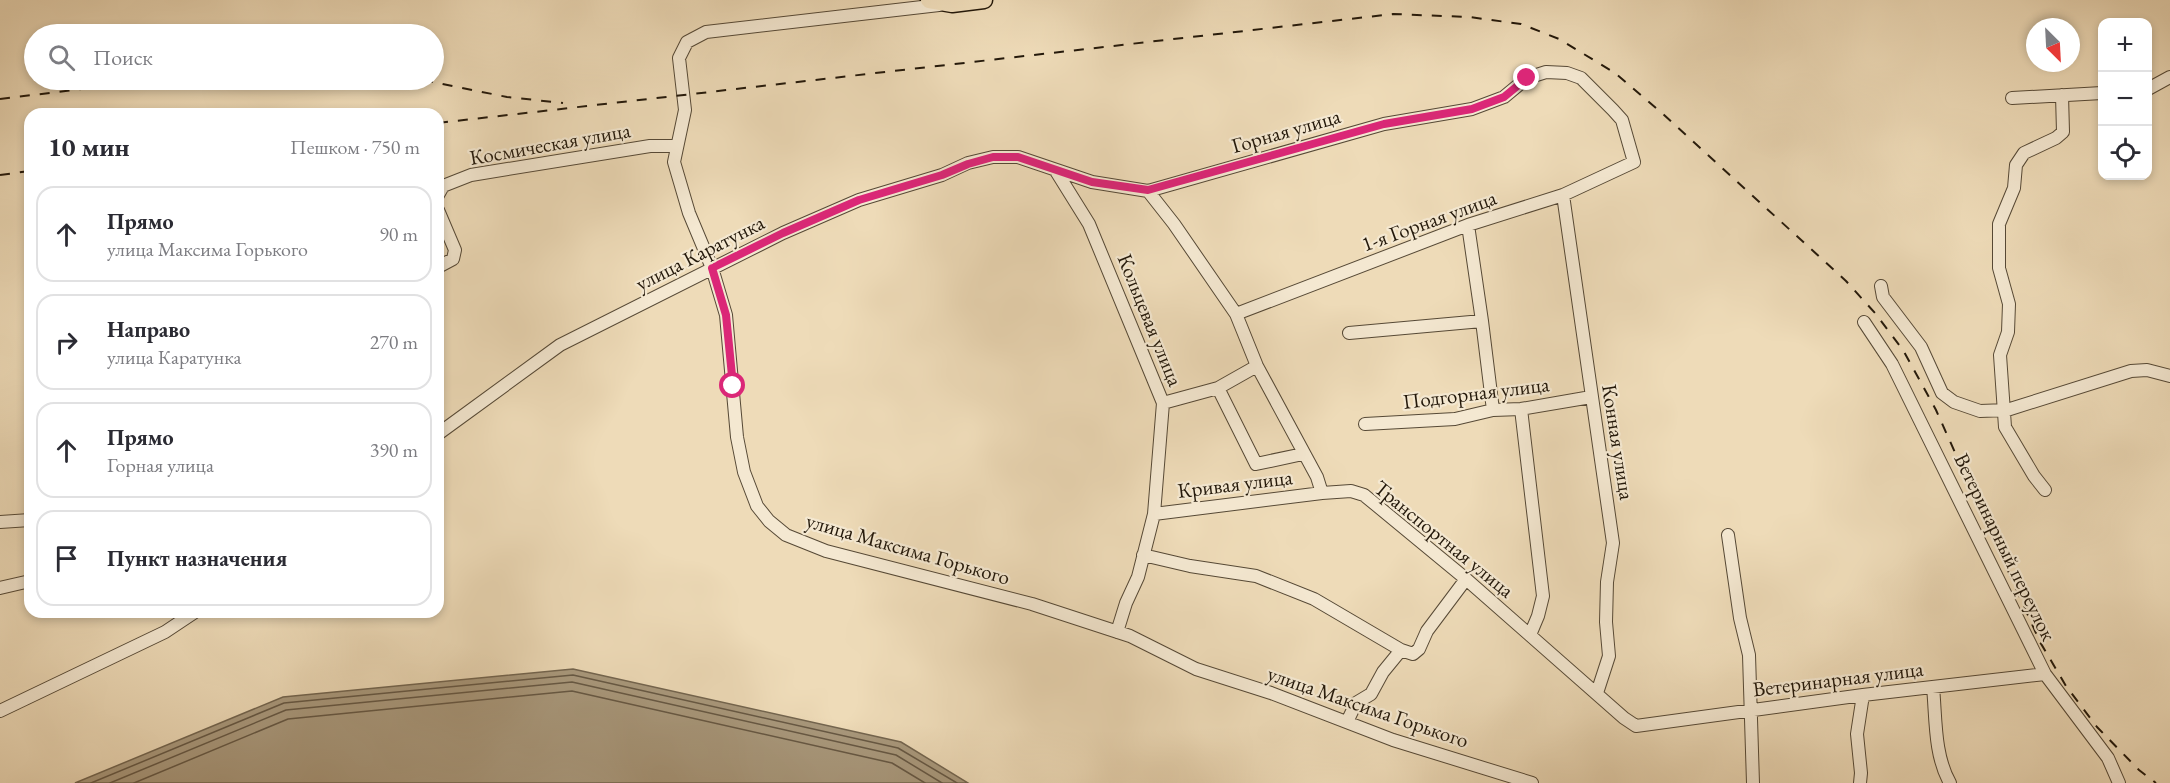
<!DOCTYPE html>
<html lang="ru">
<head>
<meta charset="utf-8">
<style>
  :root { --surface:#fff; --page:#f7f7f7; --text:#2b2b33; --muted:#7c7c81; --line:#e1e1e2 }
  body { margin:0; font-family:"EB Garamond",serif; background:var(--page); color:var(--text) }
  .controls { position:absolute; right:18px; top:18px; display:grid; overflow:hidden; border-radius:12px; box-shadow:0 3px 9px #0003 }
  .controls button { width:54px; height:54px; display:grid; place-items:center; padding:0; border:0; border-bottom:2px solid var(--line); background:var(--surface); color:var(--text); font:30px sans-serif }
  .compass { position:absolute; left:2026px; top:18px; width:54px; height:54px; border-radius:50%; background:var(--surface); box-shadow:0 3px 9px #0003; rotate:156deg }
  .stop { position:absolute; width:18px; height:18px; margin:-14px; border:4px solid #db2777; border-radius:50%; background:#fff }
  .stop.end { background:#db2777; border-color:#fff; box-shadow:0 2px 6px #0008 }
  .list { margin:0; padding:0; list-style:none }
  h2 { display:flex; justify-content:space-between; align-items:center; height:78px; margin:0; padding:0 24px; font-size:26px }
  h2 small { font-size:20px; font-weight:400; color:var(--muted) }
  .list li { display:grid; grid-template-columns:39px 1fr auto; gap:18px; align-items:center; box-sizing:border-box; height:96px; margin:0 12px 12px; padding:0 12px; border:2px solid var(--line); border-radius:18px }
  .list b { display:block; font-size:22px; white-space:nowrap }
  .list p { margin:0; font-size:20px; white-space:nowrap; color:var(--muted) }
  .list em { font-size:20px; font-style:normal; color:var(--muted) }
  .icon { flex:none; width:33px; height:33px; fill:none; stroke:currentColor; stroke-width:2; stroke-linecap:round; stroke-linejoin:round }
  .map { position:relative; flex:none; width:2170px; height:783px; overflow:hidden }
  .search { position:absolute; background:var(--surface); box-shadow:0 3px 9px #0003; left:24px; top:24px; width:420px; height:66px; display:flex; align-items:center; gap:15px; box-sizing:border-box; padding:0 21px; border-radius:33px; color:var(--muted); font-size:22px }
  .panel { position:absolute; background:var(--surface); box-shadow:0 3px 9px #0003; left:24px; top:108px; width:420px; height:510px; border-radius:18px }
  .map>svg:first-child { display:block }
  .water { fill:#a9997d; stroke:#73654f; stroke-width:1.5 }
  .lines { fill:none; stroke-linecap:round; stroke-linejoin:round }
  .shore { stroke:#665844; stroke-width:1.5 }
  .minor-casing { stroke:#564936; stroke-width:14 }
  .major-casing { stroke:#23180a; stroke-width:19 }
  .minor { stroke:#f4e8d1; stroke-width:12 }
  .major { stroke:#eedbb8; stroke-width:16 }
  .rail { stroke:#23180a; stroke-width:2; stroke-dasharray:10 10; stroke-linecap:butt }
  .route { stroke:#db2777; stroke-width:8 }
  .labels { text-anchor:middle; stroke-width:4.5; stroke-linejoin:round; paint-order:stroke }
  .street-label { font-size:21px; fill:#23180a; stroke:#f4e8d1 }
</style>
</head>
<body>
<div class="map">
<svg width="2170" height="783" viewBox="0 0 2170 783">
  <rect width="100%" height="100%" fill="#eedbb8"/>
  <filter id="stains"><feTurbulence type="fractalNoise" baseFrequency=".00333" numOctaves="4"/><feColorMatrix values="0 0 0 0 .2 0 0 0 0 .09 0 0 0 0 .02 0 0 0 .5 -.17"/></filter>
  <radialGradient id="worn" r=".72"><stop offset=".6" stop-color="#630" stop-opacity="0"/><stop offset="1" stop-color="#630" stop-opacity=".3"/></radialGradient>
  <!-- water -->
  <path class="water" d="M573,669l328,73 67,41h-893l208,-86z"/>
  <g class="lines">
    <!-- shore -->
    <path class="shore" d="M91,783l193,-80 289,-28 325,73 59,35
      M110,783l176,-73 286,-28 324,73 46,28
      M134,783l154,-64 284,-28 320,72 33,20"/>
    <defs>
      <path id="minor" d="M939,5l-233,27 -19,10 -8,16 6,52 -11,52 15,51 23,55 14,47 11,122 7,35 13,34 12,15 17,14 40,16 206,53 98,32 66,33 75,24 122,47 139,43
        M2148,89l22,-12
        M2012,98l90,-5
        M1056,171l33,53 74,179 -9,111 -16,63 -12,26 -9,29
        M1148,191l26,33 62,90 21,52 60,111 5,16 29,-2 13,4 102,84 158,139 12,8 227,-31 182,-21
        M438,195l5,-9 28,-11 179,-29h26
        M1563,195l50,348 -6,39 -1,40 3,34 -12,37
        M438,210l17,40 -2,9 -15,8
        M1468,225l14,96 11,89
        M1881,286l2,11 38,50 21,46 12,9 26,9 27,-1 124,-39 16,-1 23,6
        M1864,322l28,42 153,310 63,84 11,25
        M1349,333l133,-12
        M1218,388l38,76 47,-10
        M1163,403l55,-15 39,-22
        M1521,409l22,187 -5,20 -8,19
        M1365,424l90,-5 38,-9 28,-1 70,-12
        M438,434l122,-89 223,-112 76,-33 83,-25 26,-12 25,-6h25l74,25 56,9 236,-67 88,-15 32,-12 23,-19 19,-6 21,1 14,5 32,32 9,10 12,42 -71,33 -95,30 -232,89
        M2045,490l-11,-14 -29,-49 -5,-72 8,-23 1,-28 -10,-36v-44l15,-36 2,-23 8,-12 32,-15 7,-6 -1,-37
        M1154,514l168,-21
        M0,522l30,-2
        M1728,535l12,83 9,37 4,128
        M1143,555l47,11 66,10 58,23 87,51
        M0,588l30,-7
        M1933,687c3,31 1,68 17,96
        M0,711l165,-79 30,-20
        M1347,722l9,-19 15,-9 12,-22 18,-22 12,4 6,-5 8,-18 39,-52
        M1860,783l1,-10 -4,-39 6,-39"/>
      <path id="major" d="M929,0l23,4 32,-4"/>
    </defs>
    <!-- minor casing -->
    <use href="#minor" class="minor-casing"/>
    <!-- major casing -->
    <use href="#major" class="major-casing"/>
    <!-- minor -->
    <use href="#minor" class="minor"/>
    <!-- major -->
    <use href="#major" class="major"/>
    <!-- rail -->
    <path class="rail" d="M423,80l84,17 56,6
      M0,99l155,-19
      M438,123l955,-109 76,3 52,7 38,15 56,34 48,41 183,167 29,32 28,37 33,60 104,232 26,44 31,41 42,43 17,13
      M0,175l30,-4"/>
  </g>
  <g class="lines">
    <!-- route -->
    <path class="route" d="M733,386l-7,-71 -14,-47 71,-35 76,-33 83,-25 26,-11 25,-7h25l74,25 56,8 236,-66 88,-15 32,-12 23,-19"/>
  </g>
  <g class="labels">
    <!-- street labels -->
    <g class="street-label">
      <text transform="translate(1286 131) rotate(-16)" y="7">Горная улица</text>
      <text transform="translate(550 144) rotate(-10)" y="7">Космическая улица</text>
      <text transform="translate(1429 221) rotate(-20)" y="7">1-я Горная улица</text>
      <text transform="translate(700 253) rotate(-27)" y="7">улица Каратунка</text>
      <text transform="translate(1150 320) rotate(68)" y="7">Кольцевая улица</text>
      <text transform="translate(1476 393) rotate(-7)" y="7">Подгорная улица</text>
      <text transform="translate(1618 442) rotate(81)" y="7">Конная улица</text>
      <text transform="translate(1235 484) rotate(-7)" y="7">Кривая улица</text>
      <text transform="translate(1444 539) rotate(39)" y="7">Транспортная улица</text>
      <text transform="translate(2005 547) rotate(64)" y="7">Ветеринарный переулок</text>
      <text transform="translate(908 549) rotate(16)" y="7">улица Максима Горького</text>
      <text transform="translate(1838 679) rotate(-7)" y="7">Ветеринарная улица</text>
      <text transform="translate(1368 707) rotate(19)" y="7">улица Максима Горького</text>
    </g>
  </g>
  <rect width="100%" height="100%" filter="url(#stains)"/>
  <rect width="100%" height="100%" fill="url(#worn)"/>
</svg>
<div class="controls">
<button>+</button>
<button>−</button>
<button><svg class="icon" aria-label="locate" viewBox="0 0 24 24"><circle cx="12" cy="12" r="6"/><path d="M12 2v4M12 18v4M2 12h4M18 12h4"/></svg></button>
</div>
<svg class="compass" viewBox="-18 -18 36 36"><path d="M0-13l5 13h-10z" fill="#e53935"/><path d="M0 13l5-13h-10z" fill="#7c7c81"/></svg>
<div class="stop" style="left:733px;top:386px"></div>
<div class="stop end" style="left:1527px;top:78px"></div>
<div class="search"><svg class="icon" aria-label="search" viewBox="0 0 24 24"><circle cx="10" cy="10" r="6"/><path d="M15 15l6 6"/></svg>Поиск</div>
<section class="panel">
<h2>10 мин<small>Пешком · 750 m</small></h2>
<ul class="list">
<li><svg class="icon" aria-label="ahead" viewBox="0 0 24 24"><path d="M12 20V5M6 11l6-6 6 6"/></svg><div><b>Прямо</b><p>улица Максима Горького</p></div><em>90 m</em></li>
<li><svg class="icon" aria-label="right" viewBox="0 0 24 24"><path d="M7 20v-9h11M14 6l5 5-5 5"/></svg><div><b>Направо</b><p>улица Каратунка</p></div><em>270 m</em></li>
<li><svg class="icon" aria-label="ahead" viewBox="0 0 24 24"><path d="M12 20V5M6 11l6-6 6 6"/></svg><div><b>Прямо</b><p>Горная улица</p></div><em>390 m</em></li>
<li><svg class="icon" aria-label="arrive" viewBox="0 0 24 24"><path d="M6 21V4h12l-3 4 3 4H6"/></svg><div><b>Пункт назначения</b></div></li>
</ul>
</section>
</div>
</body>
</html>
